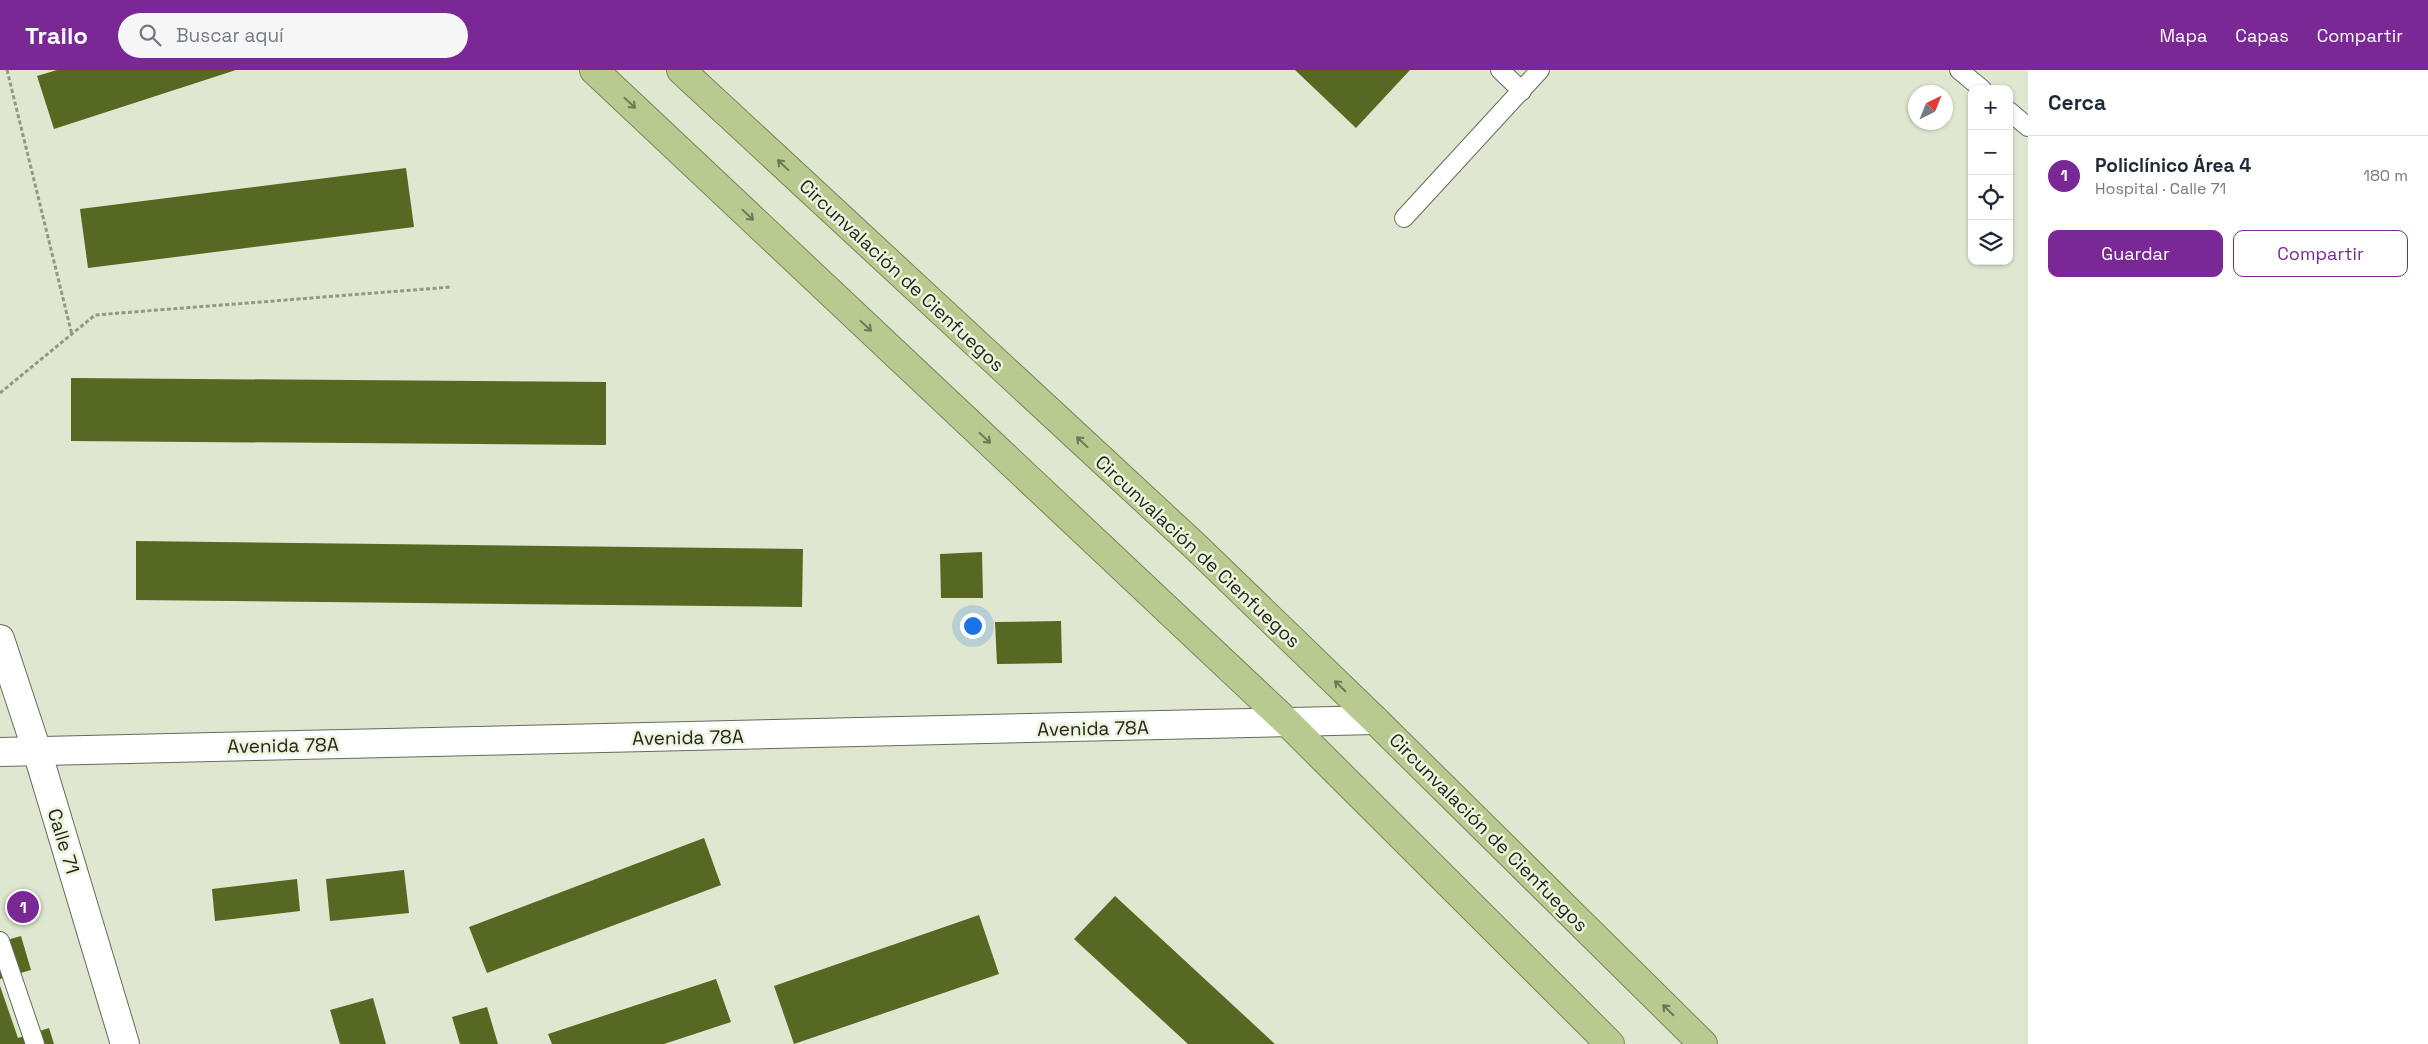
<!DOCTYPE html>
<html lang="es">
<head>
<meta charset="utf-8">
<style>
  :root { --surface:#fff; --page:#f6f6f7; --text:#1f2937; --muted:#747a83; --line:#e0e1e3; --accent:#7b2897 }
  body { margin:0; font-family:"Space Grotesk",sans-serif; background:var(--page); color:var(--text) }
  .controls { position:absolute; right:15px; top:15px; display:grid; overflow:hidden; border-radius:10px; box-shadow:0 1px 4px #0004 }
  .controls button { width:45px; height:45px; display:grid; place-items:center; padding:0; border:0; border-bottom:1px solid var(--line); background:var(--surface); color:var(--text); font:25px sans-serif }
  .compass { position:absolute; left:1908px; top:15px; width:45px; height:45px; border-radius:50%; background:var(--surface); box-shadow:0 1px 4px #0004; rotate:43deg }
  .you { position:absolute; left:972px; top:555px; width:18px; height:18px; margin:-12px; border:4px solid #fff; border-radius:50%; background:#1a73e8; box-shadow:0 0 0 8px #1a73e833 }
  .badge { display:grid; place-items:center; width:32px; height:32px; border-radius:50%; background:var(--accent); color:#fff; font-size:16px; font-weight:700 }
  .pin { position:absolute; translate:-50% -50%; border:2px solid #fff; box-shadow:0 1px 5px #0006 }
  .list { margin:0; padding:0; list-style:none }
  h2 { display:flex; justify-content:space-between; align-items:center; height:65px; margin:0; padding:0 20px; font-size:21px }
  h2 small { font-size:16px; font-weight:400; color:var(--muted) }
  .list li { display:grid; grid-template-columns:32px 1fr auto; gap:15px; align-items:center; box-sizing:border-box; height:80px; padding:0 20px; border-top:1px solid var(--line) }
  .list b { display:block; font-size:19px; white-space:nowrap }
  .list p { margin:0; font-size:16px; white-space:nowrap; color:var(--muted) }
  .list em { font-size:16px; font-style:normal; color:var(--muted) }
  .actions { display:flex; gap:10px; padding:15px 20px }
  .actions a { flex:1; padding:11px 0; border:1px solid var(--accent); border-radius:10px; text-align:center; font-size:18px; color:var(--accent) }
  .actions .main { background:var(--accent); color:#fff }
  .icon { flex:none; width:28px; height:28px; fill:none; stroke:currentColor; stroke-width:2; stroke-linecap:round; stroke-linejoin:round }
  .map { position:relative; flex:none; width:2028px; height:974px; overflow:hidden }
  header { display:flex; align-items:center; gap:30px; box-sizing:border-box; height:70px; padding:0 25px; background:var(--accent); color:#fff }
  header strong { font-size:24px }
  nav { display:flex; gap:28px; margin-inline-start:auto; font-size:18px }
  .search { width:350px; height:45px; background:var(--page); display:flex; align-items:center; gap:12px; box-sizing:border-box; padding:0 18px; border-radius:28px; color:var(--muted); font-size:19px }
  main { display:flex }
  aside { flex:1; background:var(--surface) }
  .map>svg:first-child { display:block }
  .building { fill:#566821 }
  .lines { fill:none; stroke-linecap:round; stroke-linejoin:round }
  .service-casing { stroke:#656c58; stroke-width:20 }
  .minor-casing { stroke:#656c58; stroke-width:30 }
  .tertiary-casing { stroke:#656c58; stroke-width:30 }
  .trunk-casing { stroke:#788755; stroke-width:30 }
  .path { stroke:#929786; stroke-width:3; stroke-dasharray:4 2.5; stroke-linecap:butt }
  .service { stroke:#fff; stroke-width:18 }
  .minor { stroke:#fff; stroke-width:28 }
  .tertiary { stroke:#fff; stroke-width:28 }
  .trunk { stroke:#b8ca8f; stroke-width:28 }
  .oneway { stroke:#6e7856 }
  .labels { text-anchor:middle; stroke-width:5; stroke-linejoin:round; paint-order:stroke }
  .street-label { font-size:19px; fill:#23251d; stroke:#ecf4dd }
</style>
</head>
<body>
<header>
<strong>Trailo</strong>
<div class="search"><svg class="icon" aria-label="search" viewBox="0 0 24 24"><circle cx="10" cy="10" r="6"/><path d="M15 15l6 6"/></svg>Buscar aquí</div>
<nav><a>Mapa</a><a>Capas</a><a>Compartir</a></nav>
</header>
<main>
<div class="map">
<svg width="2028" height="974" viewBox="0 0 2028 974">
  <rect width="100%" height="100%" fill="#dfe7d0"/>
  <!-- building -->
  <path class="building" d="M57,0h179l-182,59 -17,-53z
    M1295,0h115l-54,58z
    M406,98l8,59 -326,41 -8,-59z
    M71,308l535,4v63l-535,-4z
    M136,471l667,8 -1,58 -666,-7z
    M982,482l1,46h-42l-1,-44z
    M1061,551l1,42 -65,1 -2,-42z
    M704,768l17,47 -234,88 -18,-46z
    M404,800l5,43 -79,8 -4,-42z
    M297,809l3,32 -85,10 -3,-32z
    M1115,826l160,148h-87l-114,-105z
    M979,845l20,59 -205,70 -20,-58z
    M21,866l10,34 -31,9v-37z
    M716,909l15,43 -67,22h-112l-4,-10z
    M0,916l18,52 31,-10 5,16h-54z
    M373,928l13,46h-46l-10,-34z
    M487,937l11,37h-38l-8,-27z"/>
  <g class="lines">
    <defs>
      <path id="service" d="M1500,0l22,21
        M1959,0l23,19
        M2009,41l19,16
        M1404,148l136,-148
        M0,871l35,103"/>
      <path id="minor" d="M0,569l37,112 88,293"/>
      <path id="tertiary" d="M0,682l1375,-32"/>
      <path id="trunk" d="M594,0l694,653 322,321
        M681,0l514,476 180,174 328,324"/>
    </defs>
    <!-- service casing -->
    <use href="#service" class="service-casing"/>
    <!-- minor casing -->
    <use href="#minor" class="minor-casing"/>
    <!-- tertiary casing -->
    <use href="#tertiary" class="tertiary-casing"/>
    <!-- trunk casing -->
    <use href="#trunk" class="trunk-casing"/>
    <!-- path -->
    <path class="path" d="M7,0l65,265
      M0,323l95,-78 356,-28"/>
    <!-- service -->
    <use href="#service" class="service"/>
    <!-- minor -->
    <use href="#minor" class="minor"/>
    <!-- tertiary -->
    <use href="#tertiary" class="tertiary"/>
    <!-- trunk -->
    <use href="#trunk" class="trunk"/>
  </g>
  <!-- one-way arrows -->
  <defs><path id="oneway-shaft" d="M-6 0H5M1.5-3L5.5 0L1.5 3" fill="none" stroke-width="1.6" stroke-linecap="round" stroke-linejoin="round" transform="scale(1.25)"/></defs>
  <g class="oneway">
    <use href="#oneway-shaft" transform="translate(630 33) rotate(43)"/>
    <use href="#oneway-shaft" transform="translate(783 95) rotate(-137)"/>
    <use href="#oneway-shaft" transform="translate(748 145) rotate(43)"/>
    <use href="#oneway-shaft" transform="translate(866 256) rotate(43)"/>
    <use href="#oneway-shaft" transform="translate(985 368) rotate(43)"/>
    <use href="#oneway-shaft" transform="translate(1082 372) rotate(-137)"/>
    <use href="#oneway-shaft" transform="translate(1340 616) rotate(-136)"/>
    <use href="#oneway-shaft" transform="translate(1668 940) rotate(-135)"/>
  </g>
  <g class="labels">
    <!-- street labels -->
    <g class="street-label">
      <text transform="translate(902 205) rotate(43)" y="7">Circunvalación de Cienfuegos</text>
      <text transform="translate(1198 481) rotate(43)" y="7">Circunvalación de Cienfuegos</text>
      <text transform="translate(1093 658) rotate(-1)" y="7">Avenida 78A</text>
      <text transform="translate(688 667) rotate(-1)" y="7">Avenida 78A</text>
      <text transform="translate(283 675) rotate(-1)" y="7">Avenida 78A</text>
      <text transform="translate(1489 762) rotate(45)" y="7">Circunvalación de Cienfuegos</text>
      <text transform="translate(64 771) rotate(73)" y="7">Calle 71</text>
    </g>
  </g>
</svg>
<div class="controls">
<button>+</button>
<button>−</button>
<button><svg class="icon" aria-label="locate" viewBox="0 0 24 24"><circle cx="12" cy="12" r="6"/><path d="M12 2v4M12 18v4M2 12h4M18 12h4"/></svg></button>
<button><svg class="icon" aria-label="layers" viewBox="0 0 24 24"><path d="M12 4l9 5-9 5-9-5zM3 14l9 5 9-5"/></svg></button>
</div>
<svg class="compass" viewBox="-18 -18 36 36"><path d="M0-13l5 13h-10z" fill="#e53935"/><path d="M0 13l5-13h-10z" fill="#747a83"/></svg>
<div class="you"></div>
<div class="pin badge" style="left:23px;top:837px">1</div>
</div>
<aside>
<h2>Cerca<small></small></h2>
<ul class="list">
<li><span class="badge">1</span><div><b>Policlínico Área 4</b><p>Hospital · Calle 71</p></div><em>180 m</em></li>
</ul>
<div class="actions"><a class="main">Guardar</a><a>Compartir</a></div>
</aside>
</main>
</body>
</html>
